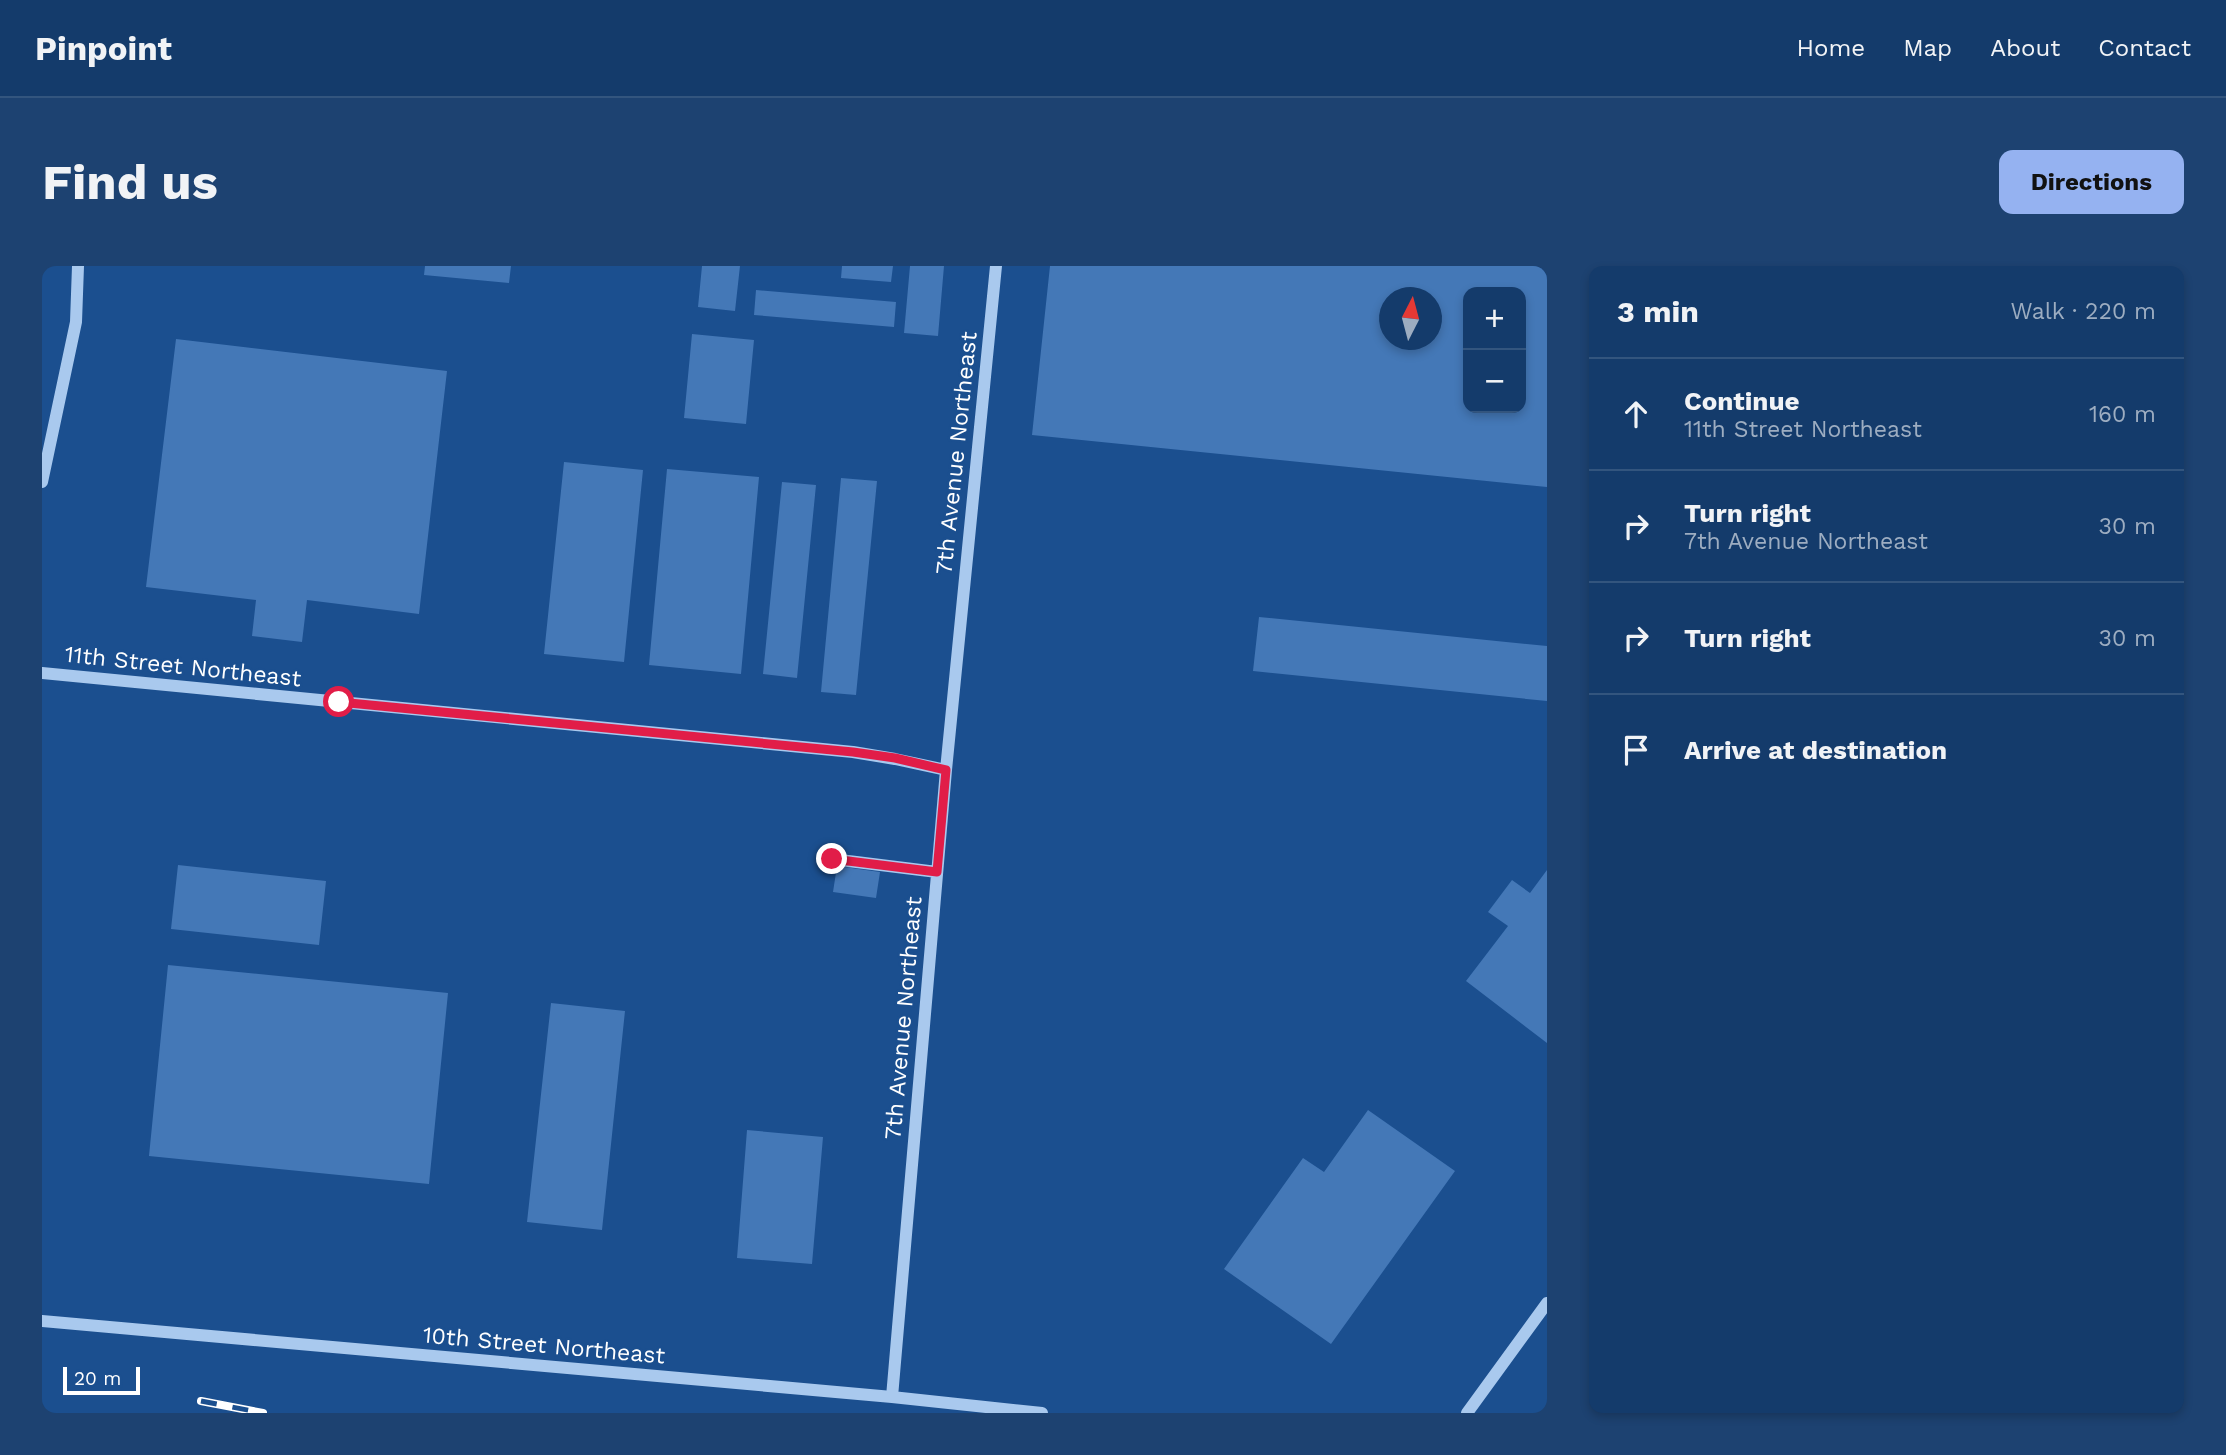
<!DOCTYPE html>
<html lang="en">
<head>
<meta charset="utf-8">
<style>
  :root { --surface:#143b6b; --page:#1d4271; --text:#f1f3f6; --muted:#9dadc1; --line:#33557e; --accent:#95b2f1 }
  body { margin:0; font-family:"Work Sans",sans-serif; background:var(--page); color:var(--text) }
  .controls { position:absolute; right:21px; top:21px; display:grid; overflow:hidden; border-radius:14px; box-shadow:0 4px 10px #0003 }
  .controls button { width:63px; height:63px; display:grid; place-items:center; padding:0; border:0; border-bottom:2px solid var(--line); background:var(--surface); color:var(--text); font:35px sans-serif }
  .compass { position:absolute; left:1337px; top:21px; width:63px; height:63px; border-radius:50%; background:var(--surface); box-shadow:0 4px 10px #0003; rotate:6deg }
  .scale { position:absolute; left:21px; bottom:18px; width:77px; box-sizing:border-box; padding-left:7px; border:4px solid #fff; border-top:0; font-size:19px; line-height:24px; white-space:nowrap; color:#fff; -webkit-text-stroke:5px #1b4f8f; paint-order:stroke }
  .stop { position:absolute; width:21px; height:21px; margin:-16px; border:5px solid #e11d48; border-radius:50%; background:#fff }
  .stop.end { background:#e11d48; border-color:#fff; box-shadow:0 2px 7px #0008 }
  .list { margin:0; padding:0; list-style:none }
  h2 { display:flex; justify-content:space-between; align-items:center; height:91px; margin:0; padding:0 28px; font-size:30px }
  h2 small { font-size:23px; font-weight:400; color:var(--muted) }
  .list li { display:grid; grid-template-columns:46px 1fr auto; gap:21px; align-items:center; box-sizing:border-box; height:112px; padding:0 28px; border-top:2px solid var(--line) }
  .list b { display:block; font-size:26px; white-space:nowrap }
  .list p { margin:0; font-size:23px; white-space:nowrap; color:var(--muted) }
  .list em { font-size:23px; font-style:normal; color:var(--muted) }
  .icon { flex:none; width:38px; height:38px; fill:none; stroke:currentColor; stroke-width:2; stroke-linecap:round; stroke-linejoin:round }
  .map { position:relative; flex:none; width:1505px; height:1147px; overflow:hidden; border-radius:14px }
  header { display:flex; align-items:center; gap:42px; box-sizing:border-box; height:98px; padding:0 35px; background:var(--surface); border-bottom:2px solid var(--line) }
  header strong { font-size:33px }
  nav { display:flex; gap:38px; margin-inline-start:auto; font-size:24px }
  .intro { display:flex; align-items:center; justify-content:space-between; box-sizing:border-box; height:168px; padding:0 42px }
  h1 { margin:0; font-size:49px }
  .button { padding:18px 32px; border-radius:14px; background:var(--accent); color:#111; font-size:24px; font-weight:700 }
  main { display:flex; gap:42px; padding:0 42px }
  aside { flex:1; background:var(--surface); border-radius:14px; box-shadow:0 4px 10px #0003 }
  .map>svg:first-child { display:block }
  .building { fill:#4478b7; fill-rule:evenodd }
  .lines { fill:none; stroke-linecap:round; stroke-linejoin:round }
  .minor { stroke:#a9c9ee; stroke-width:12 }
  .rail-casing { stroke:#fff; stroke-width:8 }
  .rail { stroke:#1b4f8f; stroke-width:5; stroke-dasharray:16; stroke-linecap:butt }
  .route { stroke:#e11d48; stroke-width:9 }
  .labels { text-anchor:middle; stroke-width:5; stroke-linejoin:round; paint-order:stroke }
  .street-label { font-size:23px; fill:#fff; stroke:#1b4f8f }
</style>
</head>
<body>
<header>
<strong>Pinpoint</strong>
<nav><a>Home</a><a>Map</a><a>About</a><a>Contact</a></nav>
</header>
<div class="intro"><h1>Find us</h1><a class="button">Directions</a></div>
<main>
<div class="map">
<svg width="1505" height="1147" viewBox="0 0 1505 1147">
  <rect width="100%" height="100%" fill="#1b4f8f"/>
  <!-- building -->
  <path class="building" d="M383,0h86l-2,17 -85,-8z
    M660,0h38l-5,45 -37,-4z
    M800,0h51l-2,16 -50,-4z
    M868,0h34l-6,70 -34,-3z
    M1008,0h497v221l-515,-52zM1426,26h53v116h-53zM1348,32h42v42h-42z
    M714,24l140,12 -2,25 -140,-12z
    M650,68l62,6 -8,84 -62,-6z
    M134,73l271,32 -28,243 -112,-14 -5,42 -50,-6 4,-36 -110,-13z
    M522,196l79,8 -19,192 -80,-8z
    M625,203l92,8 -18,197 -92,-9z
    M799,212l36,3 -21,214 -35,-3z
    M740,216l34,3 -19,193 -34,-4z
    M1217,351l288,29v55l-294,-30z
    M136,599l148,16 -7,64 -148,-16z
    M795,600l43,6 -4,26 -43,-6z
    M1505,604v173l-81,-62 42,-55 -20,-14 24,-32 18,13z
    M126,699l280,28 -19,191 -280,-28z
    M509,737l74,8 -23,219 -75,-8z
    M1326,844l87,61 -124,173 -107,-75 79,-111 21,14z
    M705,864l76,7 -11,127 -75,-6z"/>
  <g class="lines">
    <!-- minor -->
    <path class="minor" d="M0,216l34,-160 2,-56
      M0,407l811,79 42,7 51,11
      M790,593l105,13
      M0,1055l850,76 150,16
      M850,1131l54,-627 50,-504
      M1425,1147l80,-110"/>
    <defs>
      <path id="rail" d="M159,1135l62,12"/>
    </defs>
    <!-- rail casing -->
    <use href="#rail" class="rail-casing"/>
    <!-- rail -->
    <use href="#rail" class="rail"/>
  </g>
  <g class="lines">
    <!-- route -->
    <path class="route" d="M297,436l514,50 42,6 51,12 -9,102 -105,-13"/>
  </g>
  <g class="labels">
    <!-- street labels -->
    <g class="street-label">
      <text transform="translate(914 187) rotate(-84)" y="8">7th Avenue Northeast</text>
      <text transform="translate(141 400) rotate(6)" y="8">11th Street Northeast</text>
      <text transform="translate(861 752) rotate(-85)" y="8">7th Avenue Northeast</text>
      <text transform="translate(502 1079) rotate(5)" y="8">10th Street Northeast</text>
    </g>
  </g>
</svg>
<div class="controls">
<button>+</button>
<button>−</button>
</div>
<svg class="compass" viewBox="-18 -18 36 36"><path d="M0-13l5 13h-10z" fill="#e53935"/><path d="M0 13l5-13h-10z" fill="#9dadc1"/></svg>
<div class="scale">20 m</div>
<div class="stop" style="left:297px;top:436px"></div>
<div class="stop end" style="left:790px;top:593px"></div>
</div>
<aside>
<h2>3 min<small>Walk · 220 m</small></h2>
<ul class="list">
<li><svg class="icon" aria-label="ahead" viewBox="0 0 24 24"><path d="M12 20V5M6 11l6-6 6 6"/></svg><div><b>Continue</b><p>11th Street Northeast</p></div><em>160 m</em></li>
<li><svg class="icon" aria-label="right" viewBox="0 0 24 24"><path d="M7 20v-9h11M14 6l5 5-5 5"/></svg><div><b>Turn right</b><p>7th Avenue Northeast</p></div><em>30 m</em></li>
<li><svg class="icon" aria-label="right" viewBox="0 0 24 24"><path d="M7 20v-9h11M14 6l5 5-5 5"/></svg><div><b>Turn right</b></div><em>30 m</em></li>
<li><svg class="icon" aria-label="arrive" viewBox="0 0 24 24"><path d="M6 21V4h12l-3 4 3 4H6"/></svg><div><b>Arrive at destination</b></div></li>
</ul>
</aside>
</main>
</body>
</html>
